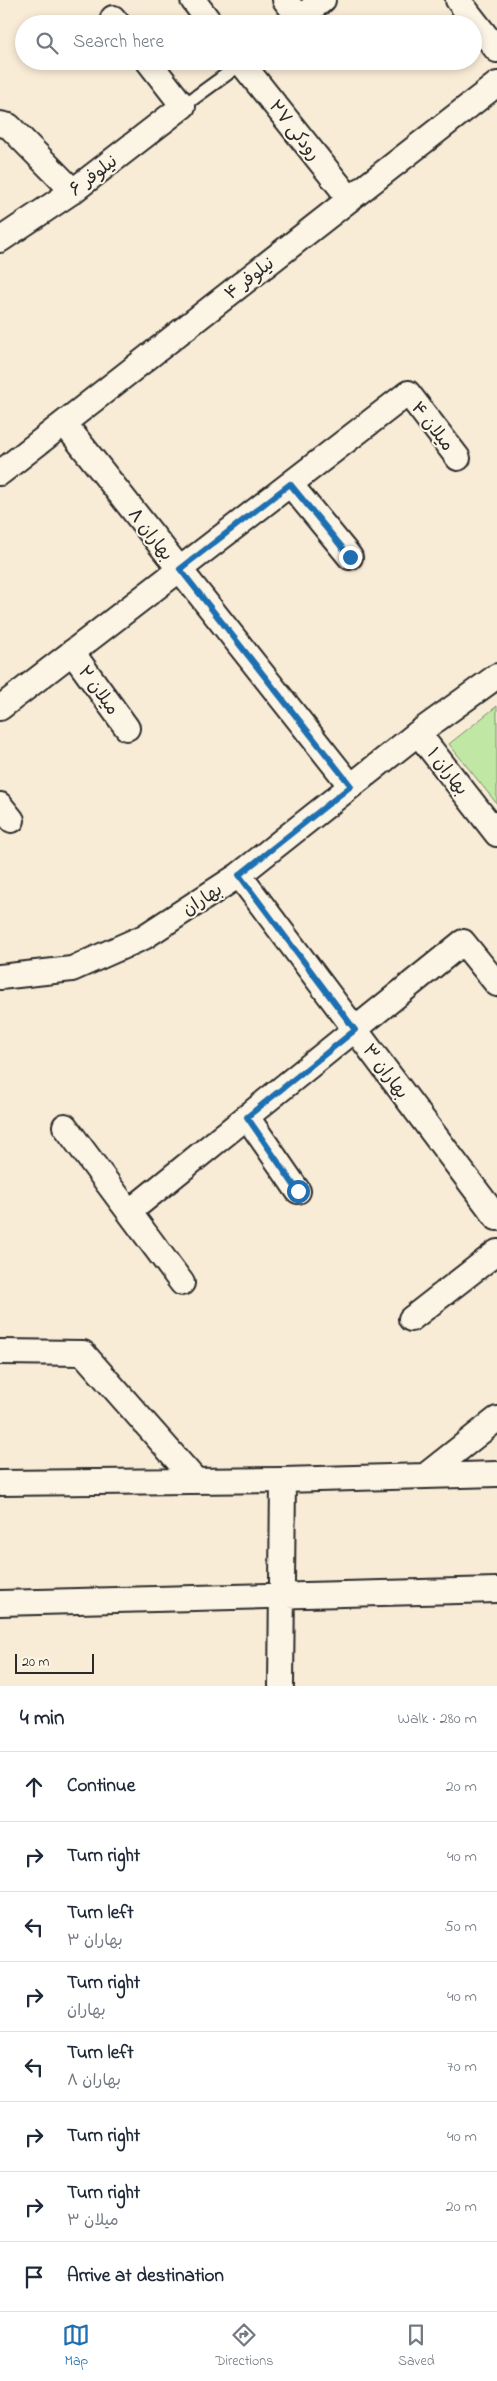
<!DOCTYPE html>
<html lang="en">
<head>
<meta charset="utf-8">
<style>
  :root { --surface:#fff; --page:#f6f6f7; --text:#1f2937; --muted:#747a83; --line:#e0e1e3; --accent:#1f6fb2 }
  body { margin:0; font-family:"Indie Flower","Playpen Sans Arabic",sans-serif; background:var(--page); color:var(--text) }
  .scale { position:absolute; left:15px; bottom:12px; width:79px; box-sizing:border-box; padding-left:5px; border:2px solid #2b2b2b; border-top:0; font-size:14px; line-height:18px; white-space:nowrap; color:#2b2b2b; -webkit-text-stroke:4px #fcf5e5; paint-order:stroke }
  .stop { position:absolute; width:15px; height:15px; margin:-11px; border:4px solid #1f6fb2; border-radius:50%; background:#fff }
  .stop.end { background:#1f6fb2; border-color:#fff; box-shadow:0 1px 5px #0008 }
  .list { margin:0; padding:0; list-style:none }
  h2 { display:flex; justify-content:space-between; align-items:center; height:65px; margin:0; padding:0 20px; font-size:21px }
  h2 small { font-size:16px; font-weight:400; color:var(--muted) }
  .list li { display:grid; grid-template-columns:32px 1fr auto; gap:15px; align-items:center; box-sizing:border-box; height:70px; padding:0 20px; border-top:1px solid var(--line) }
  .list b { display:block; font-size:19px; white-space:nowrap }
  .list p { margin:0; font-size:16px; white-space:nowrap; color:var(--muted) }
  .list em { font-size:16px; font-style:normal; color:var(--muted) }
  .icon { flex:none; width:28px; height:28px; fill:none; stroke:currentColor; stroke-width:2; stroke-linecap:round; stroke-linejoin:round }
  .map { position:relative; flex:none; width:497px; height:1686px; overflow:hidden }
  .search { position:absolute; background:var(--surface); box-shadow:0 2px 8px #0003; left:15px; right:15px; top:15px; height:55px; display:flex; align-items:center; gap:12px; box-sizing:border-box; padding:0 18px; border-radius:28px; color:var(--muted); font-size:19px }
  .sheet { height:625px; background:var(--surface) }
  nav { display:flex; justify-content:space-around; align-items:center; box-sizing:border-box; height:70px; border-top:1px solid var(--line); background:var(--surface); font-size:14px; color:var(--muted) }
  nav a { display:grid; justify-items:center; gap:2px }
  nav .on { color:var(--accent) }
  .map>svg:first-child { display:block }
  .park { fill:#c0e8a4; stroke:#768a68 }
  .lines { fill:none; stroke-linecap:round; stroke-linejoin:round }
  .service-casing { stroke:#2b2b2b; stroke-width:16 }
  .minor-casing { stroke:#2b2b2b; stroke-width:28 }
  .service { stroke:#fcf5e5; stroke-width:12 }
  .minor { stroke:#fcf5e5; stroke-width:24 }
  .route { stroke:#1f6fb2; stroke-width:6 }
  .labels { text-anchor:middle; stroke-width:4; stroke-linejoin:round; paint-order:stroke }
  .street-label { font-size:18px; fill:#2b2b2b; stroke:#fcf5e5 }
</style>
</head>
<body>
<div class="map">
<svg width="497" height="1686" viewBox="0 0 497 1686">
  <rect width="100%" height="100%" fill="#f9ecd7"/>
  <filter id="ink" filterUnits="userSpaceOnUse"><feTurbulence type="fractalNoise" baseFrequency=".02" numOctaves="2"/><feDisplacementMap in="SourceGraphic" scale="10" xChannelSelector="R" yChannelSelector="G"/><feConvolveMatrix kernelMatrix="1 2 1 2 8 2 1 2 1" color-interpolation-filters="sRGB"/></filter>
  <g filter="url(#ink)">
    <!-- park -->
    <path class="park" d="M497,706v98l-48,-60z"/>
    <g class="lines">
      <defs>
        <path id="service" d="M183,106l62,-45"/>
        <path id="minor" d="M193,0l18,24
          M285,0l14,18 24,-18
          M458,0l39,50
          M113,18l5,6
          M240,61l110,138
          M0,124l9,2 64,65
          M0,240l73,-49 110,-85 -35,-45
          M64,423l287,363
          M0,473l497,-389
          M290,484l60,73
          M72,652l55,76
          M0,708l408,-315 50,65
          M418,733l79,101
          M0,805l12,15
          M239,875l258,343
          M0,977l72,-8 72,-32 95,-62 179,-142 79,-57
          M247,1117l51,74
          M65,1126l117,157
          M129,1212l334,-270 34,42
          M411,1319l86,-67
          M0,1352l83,1 113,128
          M425,1476l72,-57
          M0,1483l283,-3 214,-6
          M0,1603l497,-13
          M281,1686l2,-206"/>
      </defs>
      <!-- service casing -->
      <use href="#service" class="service-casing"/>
      <!-- minor casing -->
      <use href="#minor" class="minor-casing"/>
      <!-- service -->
      <use href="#service" class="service"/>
      <!-- minor -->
      <use href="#minor" class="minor"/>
    </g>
  </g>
  <g class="lines" filter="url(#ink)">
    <!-- route -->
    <path class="route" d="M298,1191l-51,-74 108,-87 -116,-155 112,-89 -171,-217 110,-85 60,73"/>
  </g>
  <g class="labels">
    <!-- street labels -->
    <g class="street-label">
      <text transform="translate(295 130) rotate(52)" y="6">رودکی ۲۷</text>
      <text transform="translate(93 175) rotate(-37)" y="6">نیلوفر ۶</text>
      <text transform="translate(249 278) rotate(-38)" y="6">نیلوفر ۴</text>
      <text transform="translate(433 426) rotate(52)" y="6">میلان ۴</text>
      <text transform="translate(151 534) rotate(52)" y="6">بهاران ۸</text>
      <text transform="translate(99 690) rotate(54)" y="6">میلان ۲</text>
      <text transform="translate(448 771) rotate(52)" y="6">بهاران ۱</text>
      <text transform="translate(202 899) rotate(-33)" y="6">بهاران</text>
      <text transform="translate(386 1071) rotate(53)" y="6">بهاران ۳</text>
    </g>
  </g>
</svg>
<div class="scale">20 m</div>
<div class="stop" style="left:298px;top:1191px"></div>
<div class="stop end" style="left:350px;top:557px"></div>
<div class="search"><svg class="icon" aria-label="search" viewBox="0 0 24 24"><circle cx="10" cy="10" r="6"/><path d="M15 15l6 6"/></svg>Search here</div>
</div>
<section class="sheet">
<h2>4 min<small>Walk · 280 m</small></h2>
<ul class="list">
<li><svg class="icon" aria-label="ahead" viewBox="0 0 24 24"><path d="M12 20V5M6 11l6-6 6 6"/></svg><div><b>Continue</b></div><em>20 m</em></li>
<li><svg class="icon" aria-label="right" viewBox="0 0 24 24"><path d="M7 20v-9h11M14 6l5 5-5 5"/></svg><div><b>Turn right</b></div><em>40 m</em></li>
<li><svg class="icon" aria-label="left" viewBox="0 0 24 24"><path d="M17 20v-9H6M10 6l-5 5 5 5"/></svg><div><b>Turn left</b><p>بهاران ۳</p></div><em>50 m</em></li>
<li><svg class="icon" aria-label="right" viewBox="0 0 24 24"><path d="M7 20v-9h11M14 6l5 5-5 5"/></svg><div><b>Turn right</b><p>بهاران</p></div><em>40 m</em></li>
<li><svg class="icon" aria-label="left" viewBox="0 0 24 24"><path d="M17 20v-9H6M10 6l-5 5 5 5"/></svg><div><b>Turn left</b><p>بهاران ۸</p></div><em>70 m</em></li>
<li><svg class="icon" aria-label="right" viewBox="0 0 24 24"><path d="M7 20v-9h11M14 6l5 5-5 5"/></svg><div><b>Turn right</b></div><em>40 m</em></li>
<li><svg class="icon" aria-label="right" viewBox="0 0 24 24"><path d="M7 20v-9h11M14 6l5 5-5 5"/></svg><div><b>Turn right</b><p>میلان ۳</p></div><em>20 m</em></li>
<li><svg class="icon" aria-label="arrive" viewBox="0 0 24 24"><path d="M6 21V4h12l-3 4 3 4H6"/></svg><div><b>Arrive at destination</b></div></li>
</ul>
</section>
<nav>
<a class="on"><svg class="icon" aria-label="map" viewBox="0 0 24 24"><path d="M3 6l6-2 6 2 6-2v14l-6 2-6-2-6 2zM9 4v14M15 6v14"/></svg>Map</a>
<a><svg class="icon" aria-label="directions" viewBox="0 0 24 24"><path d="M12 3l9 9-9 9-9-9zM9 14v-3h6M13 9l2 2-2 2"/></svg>Directions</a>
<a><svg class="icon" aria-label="saved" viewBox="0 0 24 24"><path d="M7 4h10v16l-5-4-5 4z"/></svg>Saved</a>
</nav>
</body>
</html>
